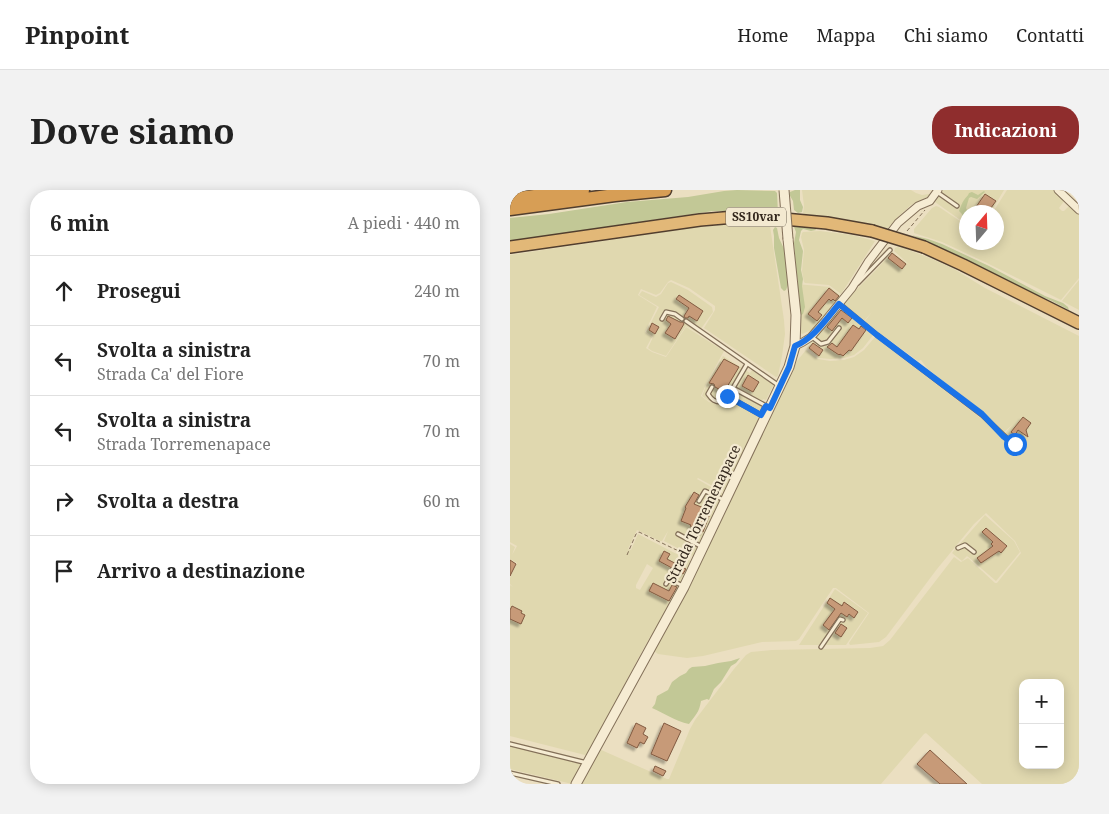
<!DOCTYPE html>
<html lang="it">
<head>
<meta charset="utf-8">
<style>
  :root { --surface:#fff; --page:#f2f2f2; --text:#222; --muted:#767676; --line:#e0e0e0; --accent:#8f2d2d }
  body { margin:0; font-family:"Noto Serif",serif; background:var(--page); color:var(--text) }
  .controls { position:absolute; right:15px; bottom:15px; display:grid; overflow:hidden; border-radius:10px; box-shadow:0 2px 12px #0003 }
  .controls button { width:45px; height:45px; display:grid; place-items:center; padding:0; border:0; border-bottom:1px solid var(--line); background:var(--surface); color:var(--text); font:25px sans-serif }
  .compass { position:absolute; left:449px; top:15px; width:45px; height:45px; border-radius:50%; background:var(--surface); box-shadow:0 2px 12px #0003; rotate:19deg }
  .stop { position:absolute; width:15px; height:15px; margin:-11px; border:4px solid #1a73e8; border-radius:50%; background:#fff }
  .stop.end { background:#1a73e8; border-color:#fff; box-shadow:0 1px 5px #0008 }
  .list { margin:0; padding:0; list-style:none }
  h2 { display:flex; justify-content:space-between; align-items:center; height:65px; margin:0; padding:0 20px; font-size:21px }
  h2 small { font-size:16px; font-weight:400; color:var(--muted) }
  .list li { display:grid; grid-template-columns:32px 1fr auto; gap:15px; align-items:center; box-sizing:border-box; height:70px; padding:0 20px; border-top:1px solid var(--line) }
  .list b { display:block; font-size:19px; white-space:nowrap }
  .list p { margin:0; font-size:16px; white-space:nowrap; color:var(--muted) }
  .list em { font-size:16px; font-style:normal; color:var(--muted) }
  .icon { flex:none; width:28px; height:28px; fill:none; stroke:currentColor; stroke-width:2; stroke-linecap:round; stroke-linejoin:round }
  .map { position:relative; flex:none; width:569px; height:594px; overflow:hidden; border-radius:20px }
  header { display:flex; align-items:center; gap:30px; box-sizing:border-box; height:70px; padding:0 25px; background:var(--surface); border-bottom:1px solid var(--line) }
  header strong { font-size:24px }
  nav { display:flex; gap:28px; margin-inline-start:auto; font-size:18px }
  .intro { display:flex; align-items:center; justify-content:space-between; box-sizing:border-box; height:120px; padding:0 30px }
  h1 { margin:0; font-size:35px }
  .button { padding:12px 22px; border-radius:20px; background:var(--accent); color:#fff; font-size:18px; font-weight:700 }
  main { display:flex; gap:30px; padding:0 30px }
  aside { flex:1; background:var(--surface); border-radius:20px; box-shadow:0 2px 12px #0003 }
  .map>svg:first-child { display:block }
  .farmland { fill:#e0d8af; fill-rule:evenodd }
  .green { fill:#c2c896 }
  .building { fill:#c79a78; stroke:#815a41; filter:url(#shadow) }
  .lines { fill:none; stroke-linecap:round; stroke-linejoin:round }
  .service-casing { stroke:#837059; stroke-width:5.5 }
  .minor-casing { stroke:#837059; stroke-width:9 }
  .tertiary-casing { stroke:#837059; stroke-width:11 }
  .trunk-casing { stroke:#513e2e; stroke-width:14 }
  .motorway-casing { stroke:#513e2e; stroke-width:15 }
  .path { stroke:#837059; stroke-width:1; stroke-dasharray:4 2.5; stroke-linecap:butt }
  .service { stroke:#f6ecd3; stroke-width:3 }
  .minor { stroke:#f6ecd3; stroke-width:7 }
  .tertiary { stroke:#f6ecd3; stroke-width:9 }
  .trunk { stroke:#e2b878; stroke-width:11 }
  .motorway { stroke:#d79e55; stroke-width:12 }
  .tertiary-bridge-casing { stroke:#837059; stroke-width:11; stroke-linecap:butt }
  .trunk-bridge-casing { stroke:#513e2e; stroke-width:14; stroke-linecap:butt }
  .tertiary-bridge { stroke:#f6ecd3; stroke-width:9 }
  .trunk-bridge { stroke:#e2b878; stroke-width:11 }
  .route { stroke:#1a73e8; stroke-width:6 }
  .labels { text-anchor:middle; stroke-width:4.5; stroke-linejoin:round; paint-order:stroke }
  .shield { fill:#f3e9d0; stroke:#6d6253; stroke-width:1 }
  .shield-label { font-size:12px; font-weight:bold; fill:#34281d }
  .street-label { font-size:14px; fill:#34281d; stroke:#f3e9d0 }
</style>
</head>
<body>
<header>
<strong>Pinpoint</strong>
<nav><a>Home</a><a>Mappa</a><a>Chi siamo</a><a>Contatti</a></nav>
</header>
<div class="intro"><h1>Dove siamo</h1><a class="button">Indicazioni</a></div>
<main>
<aside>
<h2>6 min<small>A piedi · 440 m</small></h2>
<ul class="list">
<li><svg class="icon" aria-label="ahead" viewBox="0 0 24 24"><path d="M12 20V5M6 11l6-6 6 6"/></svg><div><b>Prosegui</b></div><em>240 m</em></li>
<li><svg class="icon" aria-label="left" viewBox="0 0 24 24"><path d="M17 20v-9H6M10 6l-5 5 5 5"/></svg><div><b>Svolta a sinistra</b><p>Strada Ca' del Fiore</p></div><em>70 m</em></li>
<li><svg class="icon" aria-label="left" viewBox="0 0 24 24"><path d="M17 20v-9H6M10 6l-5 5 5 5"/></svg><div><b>Svolta a sinistra</b><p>Strada Torremenapace</p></div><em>70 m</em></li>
<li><svg class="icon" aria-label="right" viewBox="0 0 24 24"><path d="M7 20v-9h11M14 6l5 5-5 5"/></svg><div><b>Svolta a destra</b></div><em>60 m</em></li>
<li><svg class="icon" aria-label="arrive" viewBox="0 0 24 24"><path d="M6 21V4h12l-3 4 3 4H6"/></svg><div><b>Arrivo a destinazione</b></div></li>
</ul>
</aside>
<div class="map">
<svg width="569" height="594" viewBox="0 0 569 594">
  <defs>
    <filter id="shadow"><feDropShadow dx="-3" dy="3" stdDeviation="1" flood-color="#0004"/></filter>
  </defs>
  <rect width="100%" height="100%" fill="#ebdfc1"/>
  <!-- farmland -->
  <path class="farmland" d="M292,0h109l5,3 6,2 7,-1v2l-18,9 -11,10 -13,14 -42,-10 -40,-5 -2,-1 1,-7z
    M433,0h61l-13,22h-24l-1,12 -31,-22z
    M497,0h48l10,10 -6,8 3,3h2l6,-6 9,7v66l-18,22 -74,-37 -45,-21 -28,-9v-4l18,-21 4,-2 3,1 27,18 1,17h30v-30h-4z
    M239,33l19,2 2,1 14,94 1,14 -3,22 -4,20 -2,1 -72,-49 11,-18v-4l-26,-18 -18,-8 -3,2 -8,11 -4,2 -15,-6 -3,6 19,12 -12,25 7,5 -6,11 6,4 14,5 20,-30 38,24 -17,31 -6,14 8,6 3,1 -10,-7 5,-13 16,-27 27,17 2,-3 22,14 -8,16 -3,-1 -3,6 2,3 -5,9 3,1 -36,74 -26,-14 -1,1 28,16 -32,61 -29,-15 4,-10 -6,10h-2l-23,-11 -9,19 3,1 7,-16 54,28 -39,75h-3l-11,20 -51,97 -3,1 -75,-19v-151l3,2 -3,-3v-6l7,-15 -7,-4v-15l5,3 -3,8 5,-9 -7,-4v-287l174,-26 45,-5zM137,374l6,4 -13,22 -4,-2v-3z
    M310,41l32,4 23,6 -34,53 -12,-9 -24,-2 -1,-1 -2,-11 2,-21 -3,-13 1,-4 1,-1z
    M387,57l6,1 27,10 24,11 31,19 94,48v448h-97l-56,-51 -2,1 -43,50h-301l19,-35 68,30h2l21,-50 5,-9 39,-51 12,-14 5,-3 21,-2 98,-2 13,-2 7,-6 64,-83 7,5 7,-4 27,25h2l24,-30 -6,-12 -29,-28 -1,1 -11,10 -37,45 -51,68 -7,5 -29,3 -1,-2 20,-30 -33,-25h-3l-34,51 -3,2 -34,1 -59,14 -16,2 -29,-4 -4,-3 130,-265 13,-25 9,-11 12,9 12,2 14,-1 10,-3 10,-7 11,-13 117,90 9,11 11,-13 -9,8 -16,-17 -60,-48 -6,-8 -3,1 -52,-38 -1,-2 7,-9 -8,9 -21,-18 34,-34 15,-17 19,14 -17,-15 1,-3zM513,493h37v82h-37z
    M569,90v30l-17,-9z
    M161,92l17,8 24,17 1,5 -15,21 -12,-7 -20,30 -14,-5 -4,-3 5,-11 -7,-5 13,-25 -20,-12 3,-4 14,6 5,-3 7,-11z
    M286,94l34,3 11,9 -27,33 -12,5 -3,-2z
    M329,117l35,27 -11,14 -9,7 -10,3 -13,1 -12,-1 -12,-10z
    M475,325l29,26 6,11 -24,29 -29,-25 -5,5 -10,-8z
    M325,399l33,24 -22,32h-47z
    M0,556l73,18 -11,20 -62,-15z"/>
  <!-- green -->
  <path class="green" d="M227,0l38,1 2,2 1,20 -11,-3 -17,2 -10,-2 -8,1h-19l-203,30v-23l39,-4 78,-12 61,-5 36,-6z
    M285,0h5v10l3,7 -1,5 -4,1 -4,-3 -1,-9 -4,-7 1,-2z
    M474,1l1,1 -8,7 -6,-2 -2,1 -3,10 2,4h-1l-2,7 -3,-1v-4l-3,-3c1,-3 3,-8 5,-11 2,-3 4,-4 5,-7l3,-1 6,3z
    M286,36l19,2 1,2 -5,1 -8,-2 -2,2 -2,9 4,11 -2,19 2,9 -1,7 3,21 -2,7 -2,1 -3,-26v-6l-3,-22 -1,-18 2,-11 -2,-5z
    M265,37l2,1 2,10 6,13 3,34 -2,5 -2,1 -3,-3 -7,-40v-12l-1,-6z
    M401,45l17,4 14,5 47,22 56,30 18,7 5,4 1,3 -17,-9 -27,-11 -70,-36 -29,-13z
    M230,468l-4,5 -5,3 -10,16 -7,7 -5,11 -2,-1 -6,2c-2,12 -5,13 -12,23 -14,-3 -25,-11 -37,-16l3,-4 2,-8 11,-6 4,-8 8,-6 6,-3 3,-4 3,-2 13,-1 13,-3 13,-2z"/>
  <!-- building -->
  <path class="building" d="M475,4l11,7 -8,11h-12l2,-4 -2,-1z
    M382,63l14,11 -4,5 -14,-11z
    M319,98l10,8 -4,5 -2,-2 -2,2 -2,-2 -11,13 4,3 -5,6 -9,-7z
    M169,105l24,16 -6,10 -8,-5 -1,2h-3l-1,-2 5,-8 -13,-9z
    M331,120l11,8 -4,5 -6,-5 -10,13 -5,-4z
    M158,126l12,6h3l1,2 -9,15 -10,-6 6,-9 -5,-4z
    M142,133l7,4 -4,7 -6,-4z
    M343,135l6,4 2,-3 5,4 -15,21 -2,-1 -6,6 -3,-2 -1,1 -12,-8 5,-4 5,4z
    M303,153l10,7 -4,6 -10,-8z
    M214,169l15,8 -15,25 -9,-5 -1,-3 -5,-1z
    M238,185l11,7 -6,10 -11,-6z
    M513,227l8,6 -5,7 2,7 -10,-7 -3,5 -4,-3z
    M184,302l5,3 -5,9 17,7 -8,21 -13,-6 1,-1 -10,-4 5,-13 -1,-1z
    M476,338l21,18 -6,7 -2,-2 -18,12 -4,-5 16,-12 -2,-2 2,-2 -11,-10z
    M154,361l6,3 -3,5 19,10 -3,5 -24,-13z
    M0,370l6,4 -6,12z
    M143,393l16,8 3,-6 5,2 -8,14 -20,-10z
    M320,408l12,8 2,-4 14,10 -4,6 -5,-4 -2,3 -6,-4 -12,17 -6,-5 12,-16 -8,-6z
    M2,416l10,5 -1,2 4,2 -4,9 -11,-5v-9z
    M331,434l6,4 -6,9 -6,-4z
    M126,533l10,5 -3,6 5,3 -4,7 -4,-2 -3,6 -10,-5z
    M154,533l17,8 -14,30 -16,-7z
    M420,560l37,34h-27l-23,-20z
    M145,576l11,5 -3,5 -10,-5z"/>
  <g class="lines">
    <defs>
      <path id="service" d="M427,2l20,14
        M348,93l32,-33
        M330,114l37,31 105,80 29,27 4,2 5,-7
        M152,129l4,-7 9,2 7,5
        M176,131l92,64
        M302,147l9,7 7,-2 11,-14
        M237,174l-14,24 35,19
        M202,197l-4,7c4,6 7,8 13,8l6,-6 34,19 4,-9
        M189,311l6,-10 19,9
        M168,344l24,13
        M182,352l5,-8
        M448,358l7,-3 9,7
        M156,394l3,-5 14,7
        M311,457l19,-28 3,1
        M0,554l77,19
        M0,583l48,11"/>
      <path id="minor" d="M548,0l21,20
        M285,156l8,-4 8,-5 14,-16 27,-33 16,-26 30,-39 20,-17 12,-5 8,-11"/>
      <path id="tertiary" d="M66,594l108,-197 105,-220 6,-21 1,-31 -8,-76"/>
      <path id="trunk" d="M0,57l190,-27 35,-3 38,1 54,5 45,8
        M414,57l39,18 116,58"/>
      <path id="motorway" d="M0,9l73,-9
        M0,19l105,-14 50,-5"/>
    </defs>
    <!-- service casing -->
    <use href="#service" class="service-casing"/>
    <!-- minor casing -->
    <use href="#minor" class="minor-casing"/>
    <!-- tertiary casing -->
    <use href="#tertiary" class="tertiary-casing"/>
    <!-- trunk casing -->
    <use href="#trunk" class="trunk-casing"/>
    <!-- motorway casing -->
    <use href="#motorway" class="motorway-casing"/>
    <!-- path -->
    <path class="path" d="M559,0l10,10
      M397,41l18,-21
      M117,365l9,-21 3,-2 50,24"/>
    <!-- service -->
    <use href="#service" class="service"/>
    <!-- minor -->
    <use href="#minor" class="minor"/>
    <!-- tertiary -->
    <use href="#tertiary" class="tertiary"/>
    <!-- trunk -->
    <use href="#trunk" class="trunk"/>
    <!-- motorway -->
    <use href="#motorway" class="motorway"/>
    <defs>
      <path id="tertiary-bridge" d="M274,0l4,49"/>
      <path id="trunk-bridge" d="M362,41l52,16"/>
    </defs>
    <!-- tertiary-bridge casing -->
    <use href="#tertiary-bridge" class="tertiary-bridge-casing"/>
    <!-- trunk-bridge casing -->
    <use href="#trunk-bridge" class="trunk-bridge-casing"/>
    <!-- tertiary-bridge -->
    <use href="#tertiary-bridge" class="tertiary-bridge"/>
    <!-- trunk-bridge -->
    <use href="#trunk-bridge" class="trunk-bridge"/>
  </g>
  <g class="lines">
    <!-- route -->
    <path class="route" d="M217,206l34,19 5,-9 4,2 19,-41 6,-21c19,-8 31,-27 44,-42l38,31 105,79 21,22 8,6 4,2"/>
  </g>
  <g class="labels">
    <!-- shield labels -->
    <rect class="shield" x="216" y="17.5" width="60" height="19" rx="4"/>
    <g class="shield-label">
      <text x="246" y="31">SS10var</text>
    </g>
    <!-- street labels -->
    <g class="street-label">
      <text transform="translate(193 324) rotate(-64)" y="5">Strada Torremenapace</text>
    </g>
  </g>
</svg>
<div class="controls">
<button>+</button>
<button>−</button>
</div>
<svg class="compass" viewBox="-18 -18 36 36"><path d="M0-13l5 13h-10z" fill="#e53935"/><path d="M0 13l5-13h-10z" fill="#767676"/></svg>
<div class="stop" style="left:505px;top:254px"></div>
<div class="stop end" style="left:217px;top:206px"></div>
</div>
</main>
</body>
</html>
